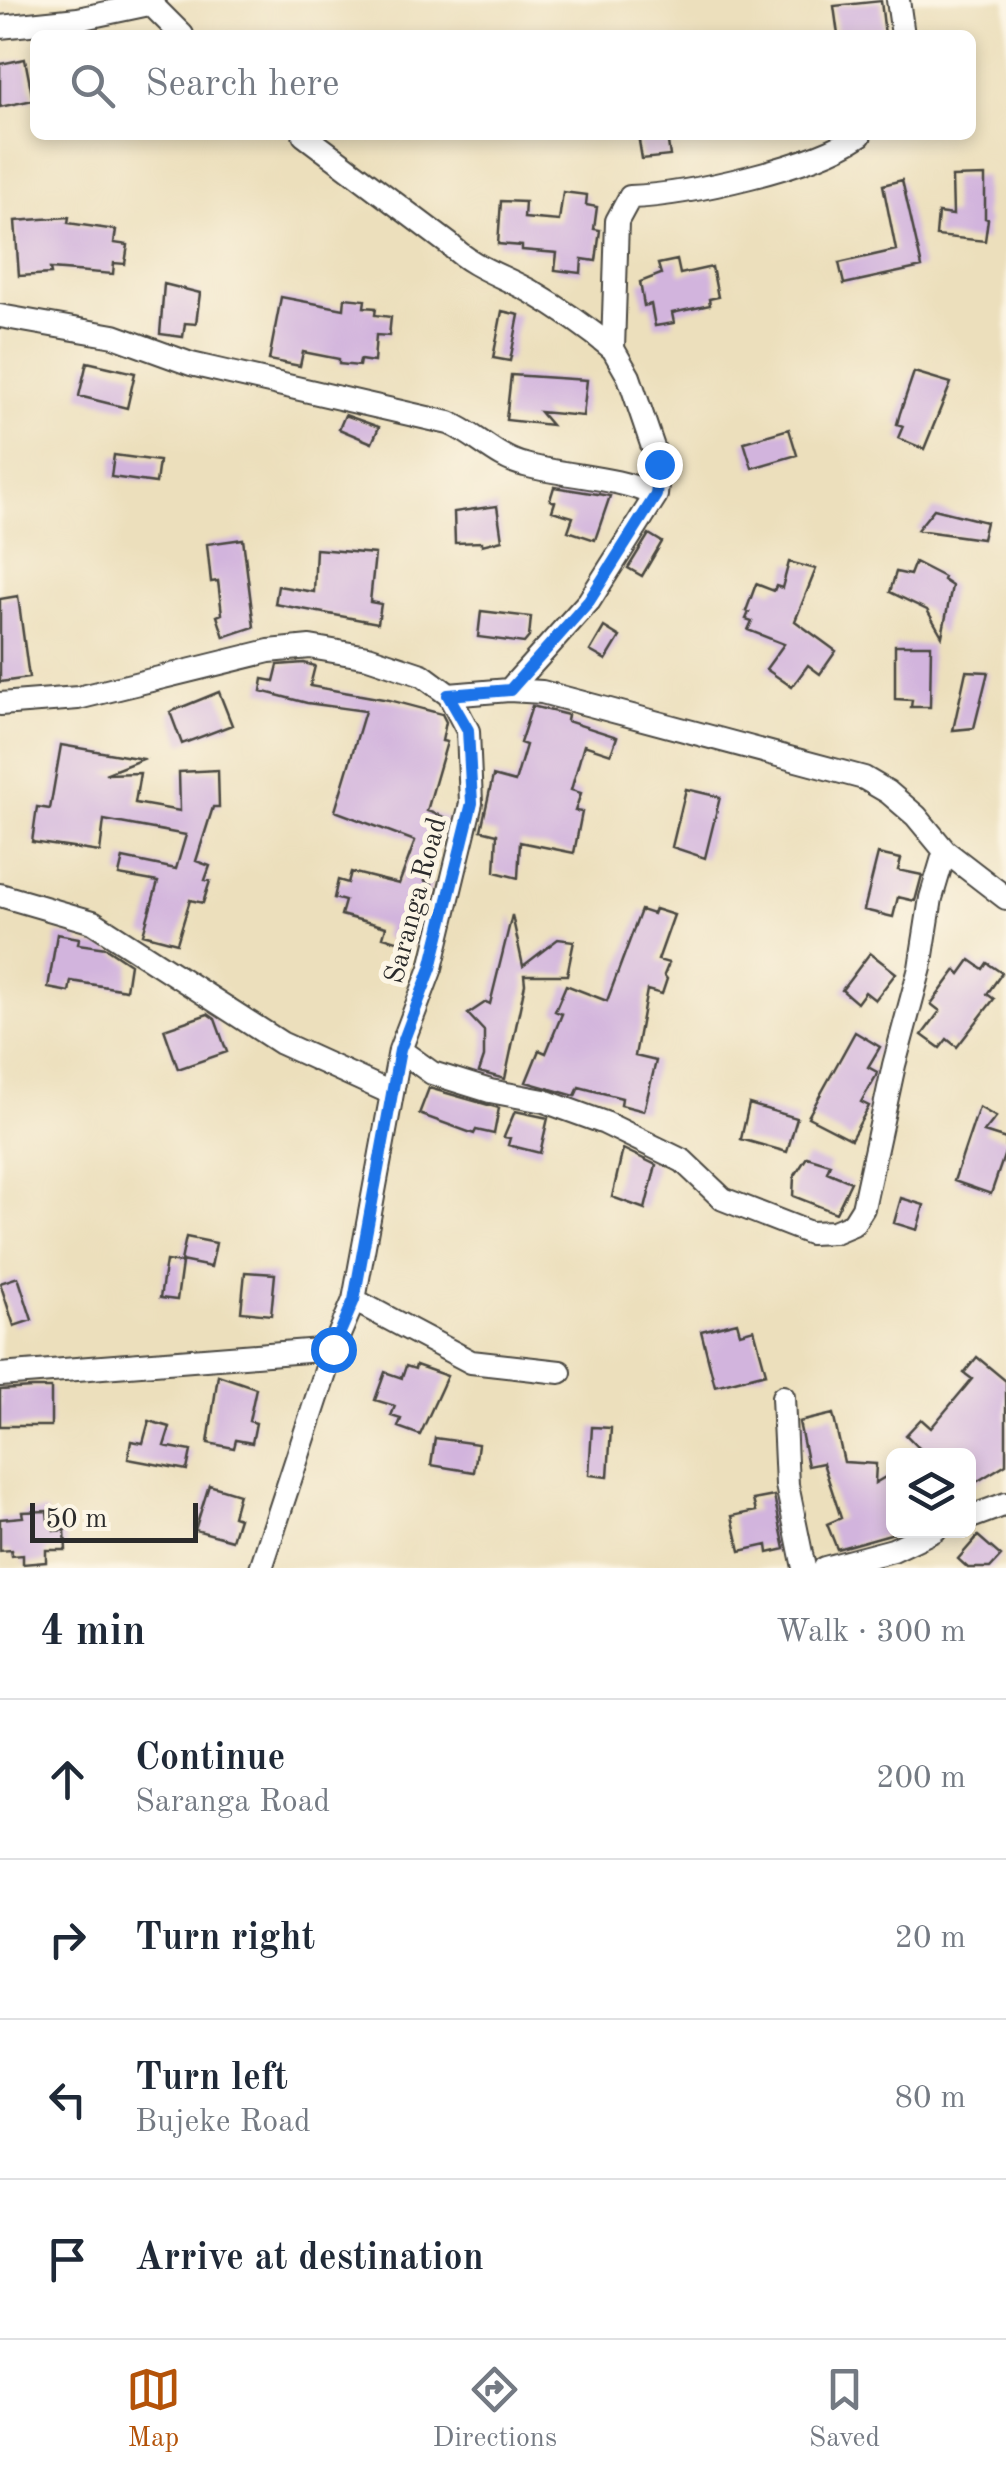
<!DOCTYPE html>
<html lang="en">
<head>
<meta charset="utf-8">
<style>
  :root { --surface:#fff; --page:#f2f2f3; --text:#1f2937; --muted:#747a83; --line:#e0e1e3; --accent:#b45309 }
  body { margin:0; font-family:"Old Standard TT",serif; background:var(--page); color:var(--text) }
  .controls { position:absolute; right:30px; bottom:30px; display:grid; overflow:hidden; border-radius:15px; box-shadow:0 5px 15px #0003 }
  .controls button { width:90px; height:90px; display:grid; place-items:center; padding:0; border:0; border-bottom:2px solid var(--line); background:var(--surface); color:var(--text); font:50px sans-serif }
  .scale { position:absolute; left:30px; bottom:25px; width:168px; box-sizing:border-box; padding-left:10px; border:5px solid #2b2b2b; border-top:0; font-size:28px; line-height:35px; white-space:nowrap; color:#2b2b2b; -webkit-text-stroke:8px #fcf5e5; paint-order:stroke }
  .stop { position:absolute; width:30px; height:30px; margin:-22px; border:8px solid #1a73e8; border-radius:50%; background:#fff }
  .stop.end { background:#1a73e8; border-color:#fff; box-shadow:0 2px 10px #0008 }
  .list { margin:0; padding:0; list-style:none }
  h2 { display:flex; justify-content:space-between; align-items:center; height:130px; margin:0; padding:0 40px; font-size:42px }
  h2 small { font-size:32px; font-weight:400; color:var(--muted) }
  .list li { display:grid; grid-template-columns:65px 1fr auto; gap:30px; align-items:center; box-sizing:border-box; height:160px; padding:0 40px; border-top:2px solid var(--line) }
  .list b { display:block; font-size:38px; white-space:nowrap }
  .list p { margin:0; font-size:32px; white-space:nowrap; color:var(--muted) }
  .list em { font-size:32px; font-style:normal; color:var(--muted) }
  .icon { flex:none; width:55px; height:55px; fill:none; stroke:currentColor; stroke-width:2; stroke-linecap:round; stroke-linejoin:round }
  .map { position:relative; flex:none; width:1006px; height:1568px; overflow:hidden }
  .search { position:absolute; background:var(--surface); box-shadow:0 5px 15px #0003; left:30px; right:30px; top:30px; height:110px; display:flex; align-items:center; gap:25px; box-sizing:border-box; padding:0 35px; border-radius:15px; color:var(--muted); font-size:38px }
  .sheet { height:770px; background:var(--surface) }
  nav { display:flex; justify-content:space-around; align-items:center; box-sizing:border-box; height:140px; border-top:2px solid var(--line); background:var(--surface); font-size:28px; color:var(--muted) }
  nav a { display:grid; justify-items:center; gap:5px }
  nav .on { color:var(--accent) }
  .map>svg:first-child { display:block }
  .building { fill:#d2b4dd }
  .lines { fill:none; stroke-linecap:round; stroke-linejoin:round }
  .minor-casing { stroke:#484641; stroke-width:26 }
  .minor { stroke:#fff; stroke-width:22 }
  .route { stroke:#1a73e8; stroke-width:12 }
  .labels { text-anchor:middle; stroke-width:10; stroke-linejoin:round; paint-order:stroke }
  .street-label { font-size:28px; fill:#2b2b2b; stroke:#fcf5e5 }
</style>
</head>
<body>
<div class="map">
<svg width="1006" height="1568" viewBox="0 0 1006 1568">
  <rect width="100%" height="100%" fill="#fcf5e5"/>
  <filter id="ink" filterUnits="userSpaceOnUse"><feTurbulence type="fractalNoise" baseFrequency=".01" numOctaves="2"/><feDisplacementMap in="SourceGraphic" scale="20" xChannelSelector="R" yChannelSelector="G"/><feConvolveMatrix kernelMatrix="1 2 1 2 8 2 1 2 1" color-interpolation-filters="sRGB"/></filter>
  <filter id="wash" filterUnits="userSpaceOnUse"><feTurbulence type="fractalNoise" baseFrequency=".0048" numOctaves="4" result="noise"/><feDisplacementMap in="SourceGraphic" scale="40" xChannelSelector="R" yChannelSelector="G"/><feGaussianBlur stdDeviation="2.25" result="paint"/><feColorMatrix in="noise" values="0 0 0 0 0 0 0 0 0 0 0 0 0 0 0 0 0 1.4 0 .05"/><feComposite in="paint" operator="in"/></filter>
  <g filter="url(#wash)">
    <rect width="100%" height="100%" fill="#ecdfbc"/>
    <g id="blocks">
      <!-- building -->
      <path class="building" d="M881,1l4,34h-47l-4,-29z
        M25,59l8,41 -33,7v-43z
        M638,135h29l3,21 -28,3z
        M985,176v42l3,1 -3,22 -49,-5 2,-23 15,2 -1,-38z
        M902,180l20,87 -78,17 -5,-21 57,-13 -13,-65z
        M563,192l24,3 -1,10 11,2 -3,22 6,1 -4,31 -14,-2 -1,14 -26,-3 2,-17 -35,-3v-4l-24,-2 3,-43 24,1 -1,16 35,3z
        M69,217l-1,6 48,7 -2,13 14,2 -3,19 -11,-1 -1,11 -63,-5 1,5 -32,2 -4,-55z
        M677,260l3,14 32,-7 6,30 -9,2 1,6 -38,8 2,10 -19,3 -4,-22 -7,2 -4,-24 21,-8 -3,-10z
        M164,284l36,9 -4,31 -11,-1 -2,14 -23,-3z
        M281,297l63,12 1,-11 20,2 -1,7 12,1 -1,7 16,2 -2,19 -13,-1 -2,27 -14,-2 -1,6 -20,-2v-5l-36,-7 -3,14 -31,-6z
        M502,311l17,4 -9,46 -17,-3z
        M87,362l48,11 -8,35 -48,-12z
        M914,372l37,11 -27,66 -26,-11 5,-12 -6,-2 3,-11z
        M511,375l76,5 -4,36 -43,-4 11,13 -45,-5z
        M345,415l34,12 -7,16 -33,-14z
        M789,429l8,26 -45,13 -8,-26z
        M114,455l45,6 -3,22 -45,-6z
        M554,487l56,9 -15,44 -27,-9 5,-14 -21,-6 3,-9 -5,-2z
        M497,506l5,34 -20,5v-3l-27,1 -1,-31z
        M934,509l52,13 -4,17 -65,-9z
        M649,534l13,8 -20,34 -14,-8z
        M243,539l11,88 -30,10 -7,-21 5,-2 -4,-33 -7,1 -4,-38z
        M316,549l59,5 -5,48 11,2 -3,19 -103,-19 3,-18 36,6z
        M789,562l27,7 -21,52 41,30 -16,23 -12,-9 -16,22 -26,-18 18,-25 -36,-14 4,-9 -6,-2 3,-7 -3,-1 10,-27 18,7 2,-5 6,2z
        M915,562l29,15 -1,3 9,6 -10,50 -15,-26 -37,-18 6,-20 14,3z
        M18,596l11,82 -29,4v-83z
        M481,611l50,6 -2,20 -5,6 -46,-6z
        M604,627l16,10 -14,23 -16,-9z
        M895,645h36l-1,62h-19l1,-7 -17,-1z
        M304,663l11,3 -5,20 79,14 53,14 4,8 -4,19 5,1 -20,69 20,7 -22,63 7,2 -18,63 -31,-9 3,-10 -45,-12 4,-14 -11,-3 4,-18 10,3 3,-11 48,12 16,-43 -80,-30 30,-100 -58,-8 -46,-12 2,-12 11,2 4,-16z
        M966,671l22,1 -14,56 -21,2z
        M219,692l13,33 -50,19 -12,-32z
        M532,706l36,9 -1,6 50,16 -6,17 -27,-9 -13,45 10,3 -6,18 7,1 -8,41 -54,-11 -2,36 -23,-6 2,-38 -16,-4 12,-54 22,6 11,-37 -6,-2z
        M61,745l82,14 -38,15 35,-1 -5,30 45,8 -1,-39 39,-2 1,37h-6l-17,54 14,5 -5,14 5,1 -7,22 -13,-3 -13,43 -34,-9 15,-52 -39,-7 4,-17 53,11 10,-34 -82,-15 -4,32 -68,-10 5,-35 13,2z
        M686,789l34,8 -15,61 -33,-11z
        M878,854l23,5 -3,11 24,5 -7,26 -17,-4 -5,20 -29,-7z
        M655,909l19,6 -16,45 11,3 -5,12 3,4 -5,15 -15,-4 -12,66 21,5 -12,50 -23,-6 1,-7 -43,-11 -4,9 -49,-14 13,-32 7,3 16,-39 -7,-3 11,-26 41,16 34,-91 12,4z
        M512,915l11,51 35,-27 16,2 -7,34h-43l1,9 -20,95 -26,-7 5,-15v-26l-16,-17 18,-12 4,2z
        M57,934l22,4 -1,6 28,4 24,16 -4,26 -55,-9 -2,11 -21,-4z
        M870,953l26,20 -21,27 -10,-8 -8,11 -15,-13z
        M970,960l13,9 4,-6 15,10 -15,21 7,5 -37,48 -10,-8 -7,9 -18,-13 18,-24 -9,-7 25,-34 4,4z
        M208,1014l7,5 12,33 -49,17 -14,-40z
        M855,1032l25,15 -12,20 9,5 -1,4 -15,26 8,4 -18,33 -43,-22z
        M429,1088l70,20 -5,26 -18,-4 -2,4 -55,-20z
        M749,1104l48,14 -10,34 -46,-13z
        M979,1107l17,10 -12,15 22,7v11l-15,44 -37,-13z
        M515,1111l33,7 -8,35 -32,-8 2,-7 -6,-1z
        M623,1149l33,16 -11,44 -33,-12z
        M807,1157l23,7 -3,8 24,10 -15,31 -43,-17 1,-19z
        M901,1198l23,7 -7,25 -23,-7z
        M186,1237l30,6 -5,24 -30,-6z
        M166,1261l16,2 -5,37 -17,-2z
        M245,1272l30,2 -4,41 -30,-3z
        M18,1277l14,43 -18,6 -14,-43z
        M737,1322l3,11 14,-4 12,44 -51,13 -14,-55z
        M977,1357l29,24v83l-38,23v-31h-41l-21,-21 15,-16 10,9 41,-49 -8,-6z
        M416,1365l31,11 -27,59 -22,-8 3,-8 -10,-3 4,-10 -20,-6 10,-28 17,6 4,-12 9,3z
        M218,1375l38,13 -7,33 7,2 -4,20 -16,-3 -2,8 -26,-5z
        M32,1388h19v38h-51v-36z
        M833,1414l11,48 32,2 -1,19 19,-11v61l-57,16 -10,-25 14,-6 -18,-55 -15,3 -9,-44z
        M149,1421l21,6 -6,19 27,5 -4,19 -59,-11 3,-18 12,2z
        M592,1427l19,1 -3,49 -19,-2z
        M435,1438l43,6 -4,28 -43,-7z
        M209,1485l30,9 -6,22 6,2 -7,22 -37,-10z
        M774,1496l11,53 -17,4 -1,-8 -27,6 -8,-35 24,-5 -3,-11z
        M47,1511l1,9h5l1,11 11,-1 1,20h-20v12l-23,2v-9l-11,1 -1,-6 -11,1v-32l23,-2 -1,-5z
        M978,1536l23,20 -11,12h-22l-10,-9z"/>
    </g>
  </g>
  <g filter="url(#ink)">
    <use href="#blocks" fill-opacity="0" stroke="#484641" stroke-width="2.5"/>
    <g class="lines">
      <defs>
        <path id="minor" d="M147,0l35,35
          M898,0l5,35
          M0,27l78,-8 71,-15
          M304,135l145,109c23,23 52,31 81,47 29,17 57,36 83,58
          M0,316l114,20 77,28 258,59c27,11 47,35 76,42 45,12 89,11 131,30
          M509,690l80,-89 67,-106 3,-30 -30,-88 -16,-28 4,-128 13,-24c58,-2 183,-30 230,-62
          M449,695l60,-5 33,2 322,86 24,14 28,24 29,35 61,47
          M0,704l78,-6 191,-47 41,-4 58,10 54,18 27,20 19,36 3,72 -40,165 -31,82 -46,250 -21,49 -72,219
          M0,895l93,27 188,121 110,50
          M400,1050l32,23 58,18 54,10 61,22 78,38 40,38 87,34 24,-1 19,-8 10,-16 31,-143 26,-97 11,-70 14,-47
          M354,1300l117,62 89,10
          M0,1375l333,-26
          M783,1397l4,88 17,83
          M968,1518l38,-14
          M825,1568l68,-18 42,-20"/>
      </defs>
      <!-- minor casing -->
      <use href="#minor" class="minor-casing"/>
      <!-- minor -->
      <use href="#minor" class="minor"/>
    </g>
  </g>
  <g class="lines" filter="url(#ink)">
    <!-- route -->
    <path class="route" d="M333,1349l21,-49 46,-250 31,-82 41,-165 -4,-73 -20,-35 62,-5 79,-89 67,-106 3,-31"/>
  </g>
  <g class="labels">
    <!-- street labels -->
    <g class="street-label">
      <text transform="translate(414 900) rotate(-75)" y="10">Saranga Road</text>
    </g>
  </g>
</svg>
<div class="controls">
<button><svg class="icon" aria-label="layers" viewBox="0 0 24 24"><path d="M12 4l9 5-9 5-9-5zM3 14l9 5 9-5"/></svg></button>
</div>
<div class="scale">50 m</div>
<div class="stop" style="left:333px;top:1349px"></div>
<div class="stop end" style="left:659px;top:464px"></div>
<div class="search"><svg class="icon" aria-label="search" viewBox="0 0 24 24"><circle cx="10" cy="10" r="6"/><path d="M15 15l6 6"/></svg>Search here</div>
</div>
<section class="sheet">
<h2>4 min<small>Walk · 300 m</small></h2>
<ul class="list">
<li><svg class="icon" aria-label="ahead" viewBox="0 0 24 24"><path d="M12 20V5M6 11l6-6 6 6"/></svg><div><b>Continue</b><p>Saranga Road</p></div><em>200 m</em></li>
<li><svg class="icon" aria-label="right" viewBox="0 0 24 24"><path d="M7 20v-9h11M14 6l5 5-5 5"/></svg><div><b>Turn right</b></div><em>20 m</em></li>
<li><svg class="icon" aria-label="left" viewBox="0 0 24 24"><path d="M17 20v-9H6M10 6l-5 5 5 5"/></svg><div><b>Turn left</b><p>Bujeke Road</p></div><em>80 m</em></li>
<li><svg class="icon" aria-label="arrive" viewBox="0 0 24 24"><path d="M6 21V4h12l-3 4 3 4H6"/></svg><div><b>Arrive at destination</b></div></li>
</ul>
</section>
<nav>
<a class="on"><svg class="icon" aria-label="map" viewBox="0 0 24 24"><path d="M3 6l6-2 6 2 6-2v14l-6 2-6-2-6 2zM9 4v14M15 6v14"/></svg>Map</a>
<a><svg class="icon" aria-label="directions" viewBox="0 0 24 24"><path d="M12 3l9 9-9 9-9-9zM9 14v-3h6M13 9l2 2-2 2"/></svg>Directions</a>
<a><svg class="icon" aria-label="saved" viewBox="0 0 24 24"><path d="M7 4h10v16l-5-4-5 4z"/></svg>Saved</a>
</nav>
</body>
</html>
